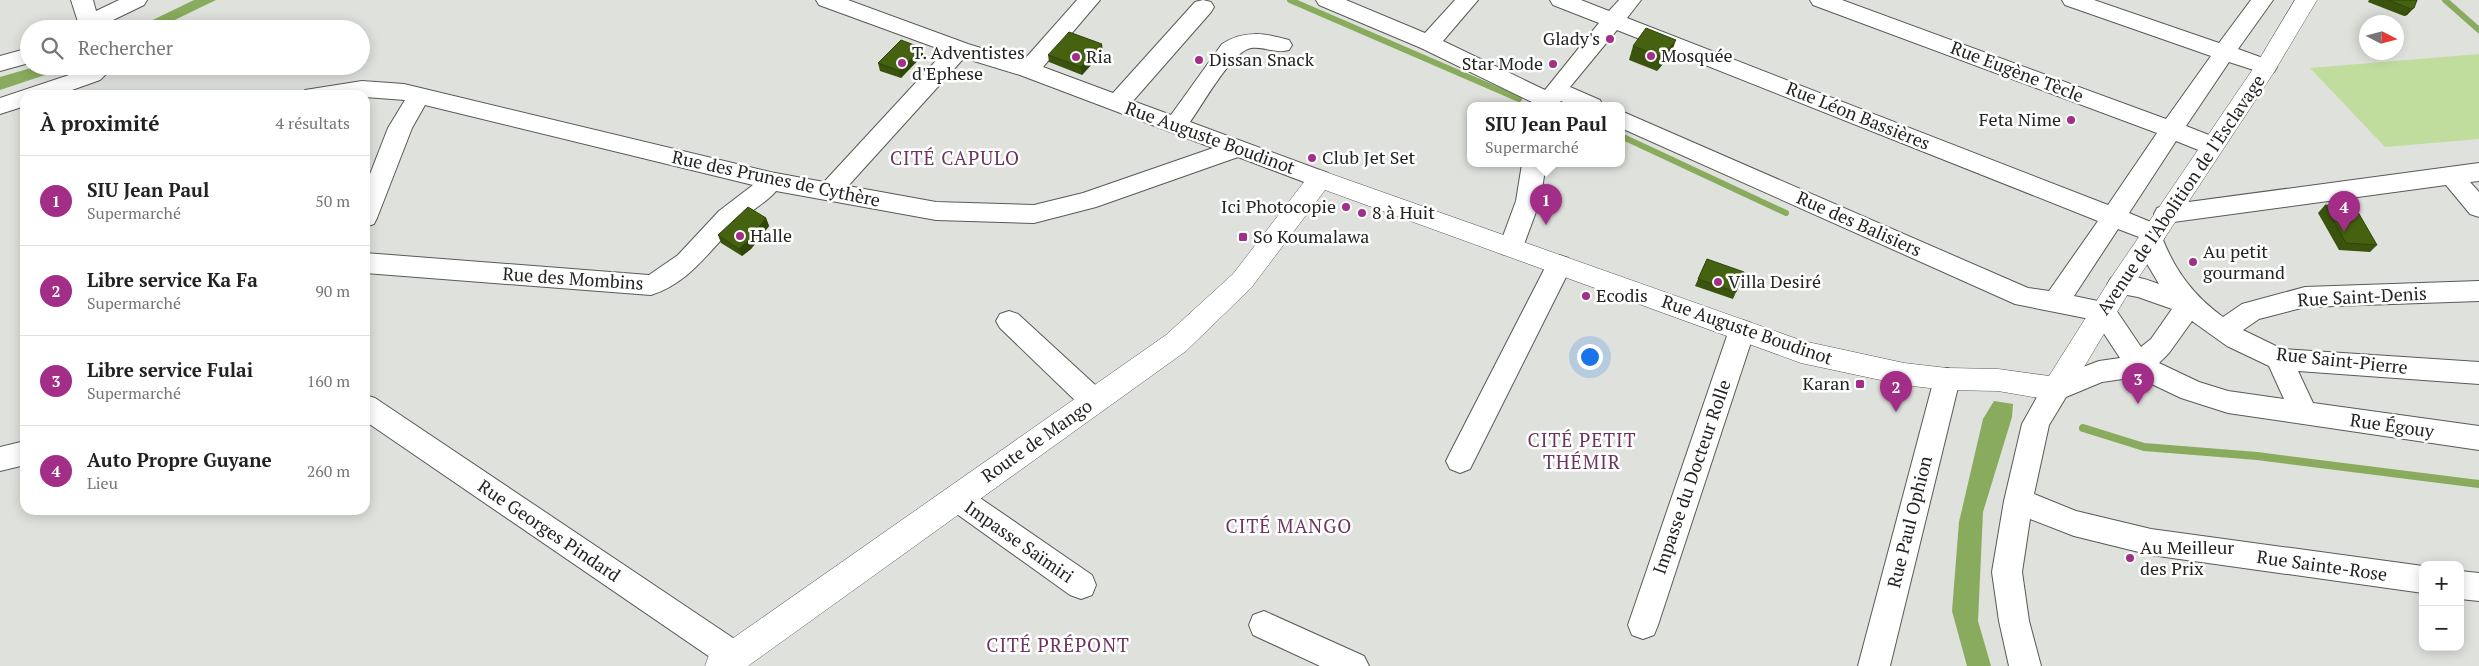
<!DOCTYPE html>
<html lang="fr">
<head>
<meta charset="utf-8">
<style>
  :root { --surface:#fff; --page:#f2f2f2; --text:#222; --muted:#767676; --line:#e0e0e0; --accent:#a22e88 }
  body { margin:0; font-family:"PT Serif",serif; background:var(--page); color:var(--text) }
  .controls { position:absolute; right:15px; bottom:15px; display:grid; overflow:hidden; border-radius:10px; box-shadow:0 2px 12px #0003 }
  .controls button { width:45px; height:45px; display:grid; place-items:center; padding:0; border:0; border-bottom:1px solid var(--line); background:var(--surface); color:var(--text); font:25px sans-serif }
  .compass { position:absolute; left:2359px; top:15px; width:45px; height:45px; border-radius:50%; background:var(--surface); box-shadow:0 2px 12px #0003; rotate:96deg }
  .you { position:absolute; left:1589px; top:356px; width:18px; height:18px; margin:-12px; border:4px solid #fff; border-radius:50%; background:#1a73e8; box-shadow:0 0 0 8px #1a73e833 }
  .badge { display:grid; place-items:center; width:32px; height:32px; border-radius:50%; background:var(--accent); color:#fff; font-size:16px; font-weight:700 }
  .pin { position:absolute; translate:-50% -41px; filter:drop-shadow(0 1px 2px #0008) }
  .pin::after { content:''; position:absolute; top:26px; width:18px; height:15px; background:inherit; clip-path:polygon(0 0,100% 0,50% 100%) }
  .popup { position:absolute; left:1467px; top:102px; width:158px; height:65px; box-sizing:border-box; display:grid; place-content:center; border-radius:10px; background:var(--surface); filter:drop-shadow(0 1px 4px #0005); font-size:16px; white-space:nowrap; color:var(--muted) }
  .popup b { font-size:19px; color:var(--text) }
  .popup::after { content:''; position:absolute; left:50%; top:100%; margin-left:-10px; border:10px solid transparent; border-top-color:var(--surface) }
  .list { margin:0; padding:0; list-style:none }
  h2 { display:flex; justify-content:space-between; align-items:center; height:65px; margin:0; padding:0 20px; font-size:21px }
  h2 small { font-size:16px; font-weight:400; color:var(--muted) }
  .list li { display:grid; grid-template-columns:32px 1fr auto; gap:15px; align-items:center; box-sizing:border-box; height:90px; padding:0 20px; border-top:1px solid var(--line) }
  .list b { display:block; font-size:19px; white-space:nowrap }
  .list p { margin:0; font-size:16px; white-space:nowrap; color:var(--muted) }
  .list em { font-size:16px; font-style:normal; color:var(--muted) }
  .icon { flex:none; width:28px; height:28px; fill:none; stroke:currentColor; stroke-width:2; stroke-linecap:round; stroke-linejoin:round }
  .map { position:relative; flex:none; width:2479px; height:666px; overflow:hidden }
  .search { position:absolute; background:var(--surface); box-shadow:0 2px 12px #0003; left:20px; top:20px; width:350px; height:55px; display:flex; align-items:center; gap:12px; box-sizing:border-box; padding:0 18px; border-radius:28px; color:var(--muted); font-size:19px }
  .panel { position:absolute; background:var(--surface); box-shadow:0 2px 12px #0003; left:20px; top:90px; width:350px; height:425px; border-radius:15px }
  .map>svg:first-child { display:block }
  .green { fill:#c0dd9e }
  .water { fill:#89ab5d }
  .lines { fill:none; stroke-linecap:round; stroke-linejoin:round }
  .stream-far1 { stroke:#89ab5d; stroke-width:6 }
  .stream { stroke:#89ab5d; stroke-width:8 }
  .minor-casing { stroke:#585a56; stroke-width:2 }
  .tertiary-casing { stroke:#585a56; stroke-width:1 }
  .minor { fill:#fff; fill-rule:evenodd }
  .tertiary { fill:#fff; fill-rule:evenodd }
  .wall { fill:#3a540d }
  .shaded-wall { fill:#30450a }
  .building { fill:#44620f; stroke:#30450a }
  .poi-dot { fill:#a22e88; stroke:#fff; stroke-width:2 }
  .labels { text-anchor:middle; stroke-width:5; stroke-linejoin:round; paint-order:stroke }
  .poi-label { font-size:18px; fill:#242423; stroke:#fff; text-anchor:start }
  .street-label { font-size:18px; fill:#242423; stroke:#fff }
  .neighbourhood-label { font-size:19px; letter-spacing:1px; fill:#6d345e; stroke:#fff }
</style>
</head>
<body>
<div class="map">
<svg width="2479" height="666" viewBox="0 0 2479 666">
  <rect width="100%" height="100%" fill="#dee1dc"/>
  <!-- green -->
  <path class="green" d="M2479,54v85l-94,8 -75,-79z"/>
  <!-- water -->
  <path class="water" d="M194,0h22l-60,29h-22z
    M38,66h34l-72,24v-13z
    M1994,401l19,3 -1,13 -29,95 -5,109 13,45h-24l-15,-55 7,-89 24,-103z"/>
  <g class="lines">
    <!-- stream-far1 -->
    <path class="stream-far1" d="M1290,0l229,99
      M2445,0l34,30
      M1621,136l165,77"/>
    <!-- stream -->
    <path class="stream" d="M2083,428l61,19 113,9 222,28"/>
    <defs>
      <path id="minor" d="M71,0h22l3,11 23,-11h28l-3,5 -33,16 -9,8h-26l3,-4z
        M816,0h32l120,44 55,17 54,-61h23l-57,67 70,26 82,-91 8,-2 8,2 3,5 -3,5 -78,89 38,14 51,-71c22,-14 43,-11 67,-4l3,5 -3,5c-13,4 -25,-4 -38,-2 -19,3 -49,58 -61,74l138,51 4,6 -4,6 -8,3 -82,-31 -142,50 -62,16 -98,-3 -160,-29c-10,12 -25,19 -36,30 -30,27 -48,61 -89,74l-286,-22v-20l284,22 29,-20 41,-44 34,-26 -328,-80 -13,23 -35,90 -3,6 -9,3v-40l23,-59 17,-28 -40,-3v-2h-63l3,-5 57,-9 42,3 366,88 54,10 121,-131 -126,-46zM964,58l56,17 193,73 -130,45 -49,12 -98,-3 -88,-16z
        M1316,0h30l79,33 30,-33h23l-35,41 102,49 54,-67 -46,-18 -3,-5h31l28,11 10,-11h22l-14,18 481,187 49,-72 -344,-128 -3,-5h32l324,119 45,-63 -146,-51 -3,-5h32l125,43 32,-43h22l-35,49 36,13 3,5 -3,5 -8,2 -37,-12 -43,64 23,9 10,6 4,6 -4,6 -8,2 -35,-14 -47,72 34,14 3,6 -3,7c13,32 31,56 60,77l19,-13 63,-17 174,-6v20l-174,6 -46,12 -16,11 39,19 197,13v22l-181,-13 15,32 166,23v24l-251,-37 -47,-15 -44,-21 -35,5 -36,15 -17,28 -15,69 42,17 75,18 272,37v27l-272,-38 -77,-19 -44,-17 -8,53 7,49 12,45h-32l-10,-45 -7,-49 12,-71 18,-77 24,-43 53,-20 21,-3 -25,-38 -80,-16 -394,-176v-17l407,177 21,3 49,-70 -481,-191 -47,57 30,13 3,6h-31l-11,-5 -4,5h-22l1,-2 -115,-56 -102,-43zM2118,229l21,8 7,25 13,22c-16,-6 -32,-11 -48,-6l-4,7 4,7 27,5 34,12 -21,30 -10,8 -29,-43 -38,-8zM2192,321l35,25 42,20 15,33 -56,-8 -29,-9 -40,-19 10,-10z
        M29,48v15l-29,8v-15z
        M88,66h26l-14,14 -42,15h-33v11l-25,8v-16l84,-28z
        M2479,163v18l-9,1 9,10v25l-9,-3 -24,-29 -280,38 -9,-3 -3,-6 3,-6 9,-3z
        M1522,164h24l-6,37 -17,46 -3,7 -9,2 -9,-2 -3,-7 17,-46z
        M1559,255l9,3 4,7 -102,204 -10,4 -10,-4 -4,-8 4,-8 100,-195z
        M1009,311l9,3 86,79 4,8 -4,8 -10,3 -10,-3 -84,-81 -4,-7 4,-7z
        M1742,320l9,3 4,7 -97,295 -4,10 -11,4 -11,-4 -4,-10 101,-295 4,-7z
        M1947,368l10,3 3,8 -70,287h-32l76,-287 3,-8z
        M365,395l10,3 370,248 5,10 -5,10h-22l-358,-245z
        M25,441v24l-25,6v-24z
        M957,486l10,3 125,86 4,10 -4,10 -11,4 -11,-4 -123,-88 -4,-9 4,-9z
        M2460,571l19,2v28l-19,-2z
        M1264,611l100,45 5,10h-49l-67,-31 -4,-10 4,-10z"/>
      <path id="tertiary" d="M2295,0h22l-43,72 -145,220 -63,105 -10,4 -58,-10 -51,-1 -43,-5 -103,-22 -476,-173 -74,98 -65,63 -438,315h-43l4,-11 457,-320 67,-61 78,-101 9,-3 483,171 101,22 43,5 51,1 51,7 62,-98 146,-215z"/>
    </defs>
    <!-- minor casing -->
    <use href="#minor" class="minor-casing"/>
    <!-- tertiary casing -->
    <use href="#tertiary" class="tertiary-casing"/>
    <!-- minor -->
    <use href="#minor" class="minor"/>
    <!-- tertiary -->
    <use href="#tertiary" class="tertiary"/>
  </g>
  <!-- wall -->
  <path class="wall" d="M2369,0h48l-10,15 -3,1 -36,-14z
    M1633,46l38,8 -14,17 -28,-11z
    M922,48l1,7 -22,23 -21,-7 -2,-8z
    M1103,52l-21,23 -33,-13 -1,-7z
    M2325,205l52,40 -7,7 -31,-2 -21,-37z
    M766,218l3,8 -18,23 -9,7 -21,-13 -3,-8z
    M1707,259l29,33 -3,7 -38,-13z"/>
  <!-- shaded-wall -->
  <path class="shaded-wall" d="M2414,8l-7,7 -3,1 7,-7z
    M1676,40l-5,14 -14,17 5,-14z
    M1102,44l1,8 -21,23 -1,-8z
    M922,48l1,7 -22,23 -2,-7z
    M766,218l3,8 -18,23 -9,7 -3,-7z"/>
  <!-- building -->
  <path class="building" d="M2388,0h29l-3,8 -3,1z
    M1646,28l30,12 -14,17 -29,-11z
    M1069,32l33,12 -21,23 -33,-12z
    M901,40l21,8 -23,23 -21,-8z
    M2325,205l30,2 22,38 -31,-2z
    M748,207l18,11 -18,23 -9,8 -21,-14z
    M1707,259l37,13 -8,20 -38,-13z"/>
  <!-- markers -->
  <g class="poi-dot">
    <circle cx="1610" cy="39" r="5"/>
    <circle cx="1651" cy="56" r="5"/>
    <circle cx="1076" cy="57" r="5"/>
    <circle cx="1199" cy="60" r="5"/>
    <circle cx="902" cy="63" r="5"/>
    <circle cx="1553" cy="64" r="5"/>
    <circle cx="2071" cy="120" r="5"/>
    <circle cx="1312" cy="158" r="5"/>
    <circle cx="1346" cy="207" r="5"/>
    <circle cx="1362" cy="213" r="5"/>
    <circle cx="740" cy="236" r="5"/>
    <rect x="1238" y="232" width="10" height="10" rx="2.5"/>
    <circle cx="2193" cy="262" r="5"/>
    <circle cx="1718" cy="282" r="5"/>
    <circle cx="1586" cy="296" r="5"/>
    <rect x="1855" y="379" width="10" height="10" rx="2.5"/>
    <circle cx="2130" cy="558" r="5"/>
  </g>
  <g class="labels">
    <!-- poi labels -->
    <g class="poi-label">
      <text x="1600" y="45" text-anchor="end">Glady's</text>
      <text x="912" y="59">T. Adventistes<tspan x="912" dy="21">d'Ephese</tspan></text>
      <text x="1661" y="62">Mosquée</text>
      <text x="1086" y="63">Ria</text>
      <text x="1209" y="66">Dissan Snack</text>
      <text x="1543" y="70" text-anchor="end">Star Mode</text>
      <text x="2061" y="126" text-anchor="end">Feta Nime</text>
      <text x="1322" y="164">Club Jet Set</text>
      <text x="1336" y="213" text-anchor="end">Ici Photocopie</text>
      <text x="1372" y="219">8 à Huit</text>
      <text x="750" y="242">Halle</text>
      <text x="1253" y="243">So Koumalawa</text>
      <text x="2203" y="258">Au petit<tspan x="2203" dy="21">gourmand</tspan></text>
      <text x="1728" y="288">Villa Desiré</text>
      <text x="1596" y="302">Ecodis</text>
      <text x="1850" y="390" text-anchor="end">Karan</text>
      <text x="2140" y="554">Au Meilleur<tspan x="2140" dy="21">des Prix</tspan></text>
    </g>
    <!-- street labels -->
    <g class="street-label">
      <text transform="translate(2017 72) rotate(21)" y="6">Rue Eugène Tècle</text>
      <text transform="translate(1858 116) rotate(22)" y="6">Rue Léon Bassières</text>
      <text transform="translate(1210 138) rotate(20)" y="6">Rue Auguste Boudinot</text>
      <text transform="translate(776 179) rotate(12)" y="6">Rue des Prunes de Cythère</text>
      <text transform="translate(2181 195) rotate(-56)" y="6">Avenue de l'Abolition de l'Esclavage</text>
      <text transform="translate(1859 224) rotate(24)" y="6">Rue des Balisiers</text>
      <text transform="translate(573 279) rotate(4)" y="6">Rue des Mombins</text>
      <text transform="translate(2362 297) rotate(-3)" y="6">Rue Saint-Denis</text>
      <text transform="translate(1747 330) rotate(19)" y="6">Rue Auguste Boudinot</text>
      <text transform="translate(2342 361) rotate(6)" y="6">Rue Saint-Pierre</text>
      <text transform="translate(2392 426) rotate(8)" y="6">Rue Égouy</text>
      <text transform="translate(1037 441) rotate(-35)" y="6">Route de Mango</text>
      <text transform="translate(1692 477) rotate(-71)" y="6">Impasse du Docteur Rolle</text>
      <text transform="translate(1910 522) rotate(-76)" y="6">Rue Paul Ophion</text>
      <text transform="translate(549 531) rotate(34)" y="6">Rue Georges Pindard</text>
      <text transform="translate(1019 542) rotate(35)" y="6">Impasse Saïmiri</text>
      <text transform="translate(2322 566) rotate(8)" y="6">Rue Sainte-Rose</text>
    </g>
    <!-- neighbourhood labels -->
    <g class="neighbourhood-label">
      <text x="955" y="165">CITÉ CAPULO</text>
      <text x="1582" y="447">CITÉ PETIT<tspan x="1582" dy="22">THÉMIR</tspan></text>
      <text x="1289" y="533">CITÉ MANGO</text>
      <text x="1058" y="652">CITÉ PRÉPONT</text>
    </g>
  </g>
</svg>
<div class="controls">
<button>+</button>
<button>−</button>
</div>
<svg class="compass" viewBox="-18 -18 36 36"><path d="M0-13l5 13h-10z" fill="#e53935"/><path d="M0 13l5-13h-10z" fill="#767676"/></svg>
<div class="you"></div>
<div class="pin badge" style="left:1546px;top:225px">1</div>
<div class="popup"><b>SIU Jean Paul</b>Supermarché</div>
<div class="pin badge" style="left:1896px;top:412px">2</div>
<div class="pin badge" style="left:2138px;top:404px">3</div>
<div class="pin badge" style="left:2344px;top:232px">4</div>
<div class="search"><svg class="icon" aria-label="search" viewBox="0 0 24 24"><circle cx="10" cy="10" r="6"/><path d="M15 15l6 6"/></svg>Rechercher</div>
<section class="panel">
<h2>À proximité<small>4 résultats</small></h2>
<ul class="list">
<li><span class="badge">1</span><div><b>SIU Jean Paul</b><p>Supermarché</p></div><em>50 m</em></li>
<li><span class="badge">2</span><div><b>Libre service Ka Fa</b><p>Supermarché</p></div><em>90 m</em></li>
<li><span class="badge">3</span><div><b>Libre service Fulai</b><p>Supermarché</p></div><em>160 m</em></li>
<li><span class="badge">4</span><div><b>Auto Propre Guyane</b><p>Lieu</p></div><em>260 m</em></li>
</ul>
</section>
</div>
</body>
</html>
